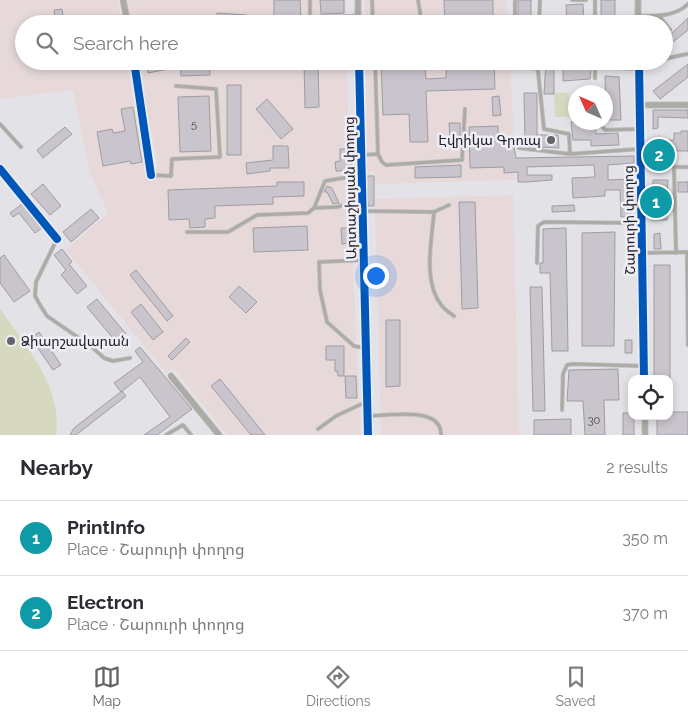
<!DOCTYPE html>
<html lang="en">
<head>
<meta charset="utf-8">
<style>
  :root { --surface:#fff; --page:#f7f7f7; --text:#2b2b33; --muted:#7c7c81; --line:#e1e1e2; --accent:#656468 }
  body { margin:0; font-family:Raleway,"Noto Sans Armenian",sans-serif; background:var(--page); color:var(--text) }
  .controls { position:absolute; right:15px; bottom:15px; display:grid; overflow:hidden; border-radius:10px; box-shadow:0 2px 8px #0003 }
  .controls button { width:45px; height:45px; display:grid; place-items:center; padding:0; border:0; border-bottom:1px solid var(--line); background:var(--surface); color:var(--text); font:25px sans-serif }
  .compass { position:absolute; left:568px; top:85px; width:45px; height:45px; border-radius:50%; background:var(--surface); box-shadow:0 2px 8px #0003; rotate:315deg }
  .you { position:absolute; left:375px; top:275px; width:18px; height:18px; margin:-12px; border:4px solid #fff; border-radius:50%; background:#1a73e8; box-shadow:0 0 0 8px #1a73e833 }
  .badge { display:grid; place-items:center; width:32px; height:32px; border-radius:50%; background:var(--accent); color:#fff; font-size:16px; font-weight:700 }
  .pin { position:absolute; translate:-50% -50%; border:2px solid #fff; box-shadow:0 1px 5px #0006 }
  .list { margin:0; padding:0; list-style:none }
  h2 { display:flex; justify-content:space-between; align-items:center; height:65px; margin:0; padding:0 20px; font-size:21px }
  h2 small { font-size:16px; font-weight:400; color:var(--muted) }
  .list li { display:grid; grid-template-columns:32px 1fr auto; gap:15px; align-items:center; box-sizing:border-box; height:75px; padding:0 20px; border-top:1px solid var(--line) }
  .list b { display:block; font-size:19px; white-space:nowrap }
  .list p { margin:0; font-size:16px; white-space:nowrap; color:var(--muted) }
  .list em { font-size:16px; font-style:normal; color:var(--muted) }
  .icon { flex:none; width:28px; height:28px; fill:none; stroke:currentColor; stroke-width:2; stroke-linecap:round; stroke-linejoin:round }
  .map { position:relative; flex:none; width:688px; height:435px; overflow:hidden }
  .search { position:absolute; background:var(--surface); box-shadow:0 2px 8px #0003; left:15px; right:15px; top:15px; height:55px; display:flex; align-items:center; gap:12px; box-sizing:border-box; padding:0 18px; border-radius:28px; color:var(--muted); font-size:19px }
  .sheet { height:215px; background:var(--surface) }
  nav { display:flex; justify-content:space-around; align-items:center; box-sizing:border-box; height:70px; border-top:1px solid var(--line); background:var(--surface); font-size:14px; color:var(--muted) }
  nav a { display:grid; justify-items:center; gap:2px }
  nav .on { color:var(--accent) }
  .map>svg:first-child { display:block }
  .industrial { fill:#e7d9da }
  .green { fill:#d6d9c0 }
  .building { fill:#cac4cd; stroke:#9e9da0 }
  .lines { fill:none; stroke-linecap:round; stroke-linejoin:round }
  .lane-casing { stroke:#c1c1c3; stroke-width:4.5 }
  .street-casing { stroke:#c1c1c3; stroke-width:7 }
  .path { stroke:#aaa8a7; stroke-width:1; stroke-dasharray:2.5 4; stroke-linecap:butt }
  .lane { stroke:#adaba6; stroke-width:3 }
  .street { stroke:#adaba6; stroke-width:5.5 }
  .cycleway-casing { stroke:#efeef7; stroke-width:11 }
  .cycleway { stroke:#0057b8; stroke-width:8 }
  .poi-dot { fill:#656468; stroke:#efeef7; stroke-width:2 }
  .labels { text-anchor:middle; stroke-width:5; stroke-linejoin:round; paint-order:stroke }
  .number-label { font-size:11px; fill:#4b494e }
  .poi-label { font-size:14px; fill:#212023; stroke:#efeef7; text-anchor:end }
  .street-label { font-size:14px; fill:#212023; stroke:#efeef7 }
</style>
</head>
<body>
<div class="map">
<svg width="688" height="435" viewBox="0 0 688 435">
  <rect width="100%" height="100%" fill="#e3e3e7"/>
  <!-- industrial -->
  <path class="industrial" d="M0,0h118l3,24h-97v37h103l18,108 13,-2 -21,-106h210l4,166 10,208h-134l-53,-66 -8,4 -100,-123 42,-37 -19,-43 -16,-80 -73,9z
    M125,0h221v24h-216z
    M365,0h142l1,24h-143z
    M366,61h144l6,119 -141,4v-12l-9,-1z
    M513,195l6,240h-138l-6,-236z"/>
  <!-- green -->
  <path class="green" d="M554,93h15l1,24h-15z
    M0,308c25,38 63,78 56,127h-56z"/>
  <!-- building -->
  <path class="building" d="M274,0h26l1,19h-27z
    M320,0h24v13l-20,1 -2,4 3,2h19v4h-22z
    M444,0h49v24h-48z
    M518,0h13v24h-13z
    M601,0h14v21l-14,1z
    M583,4l1,17 -17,1 -1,-17z
    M62,9l2,15h-8l-2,-14z
    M217,13l30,2v9h-30z
    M202,16v8h-50v-3l11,-3z
    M688,18v12l-24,19v-13l8,-3z
    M146,61h21l1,8 -20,4z
    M180,61h30v14l-29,1z
    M304,61h14l1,46 -14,1z
    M381,61h39v7h5l1,11 20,-1v-17h48l1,28 -69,2 2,51h-18l-1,-28 -26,1z
    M546,61h8v33h-10z
    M563,61h29l-2,18 -27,2z
    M688,64v13l-28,22 -7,-8z
    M605,76l14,1 2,43h-15z
    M227,85h14v70h-14z
    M524,93h13v42h21l1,13 -19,-1 -2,-5h-13z
    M209,96l2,55 -31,1 -2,-55z
    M499,96l2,19 -8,1 -1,-19z
    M267,99l26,30 -12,10 -25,-30z
    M133,107l9,55 -11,2 -1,-3 -27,5 -6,-34 15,-3 1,4 12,-2 -4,-22z
    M653,110h35v8l-30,-1v11l-5,1z
    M571,122h24l1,12 22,-1 1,12 -28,1v-6h-18z
    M449,123h11v13l-10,1z
    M498,126v14h15l3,18 118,-2v7l-26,2v15l22,-1 1,37 -10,1 -1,-27h-15v6l-32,2 -1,-20 23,-1 -1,-12 -67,2v8h25v5l-25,2h-9v-10l-14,1v-6l-34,1 -1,-41z
    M65,127l7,7 -29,24 -6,-8z
    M681,131h7v20h-21v19h-16v-29l23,-1v-7h7z
    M273,146h15l1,22h-19v3l-23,3 -1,-11 27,-3z
    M340,149h11l1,21 -16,1 -1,-9 5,-1z
    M461,165v12l-46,1v-11z
    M366,176h8v30h-6z
    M653,180h15l-1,12h-6l-1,20h7v8h-15z
    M277,182h27v14l-31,1v7l-58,2v12l-10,1v8l-15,1 -1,-9 -20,1 -1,-30 109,-4z
    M678,182h10v10h-10z
    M43,184l18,22 -11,9 -19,-21z
    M327,186l5,2 7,15 -6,1 -6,-12h-3z
    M459,202h16l3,106 -16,1z
    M22,204l20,24 -7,5 -16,-20 -6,4 -3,-4z
    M574,205l1,6 -23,1v-6z
    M91,209l8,9 -28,24 -8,-10z
    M307,226l1,24 -54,2 -1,-24z
    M341,228h9l1,15 -9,1z
    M566,228l2,123h-16l-2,-78h-10v-10h3v-34z
    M615,232l-1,114h-32v-113z
    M660,233l1,16h-7v-15z
    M62,249l10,13 -3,2 18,22 -10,8 -16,-19 5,-5 -12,-15z
    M4,255l26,36 -16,11 -14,-19v-25z
    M654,265h16v114h-16z
    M136,270l37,46 -6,5 -37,-46z
    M239,286l18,16 -11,11 -17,-16z
    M530,287h12l3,124h-12z
    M97,299l29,35 -10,8 -29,-35z
    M141,304l22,28 -10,8 -22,-28z
    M386,320h14v66l-14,1z
    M39,332l22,33 -8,5 -22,-32z
    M186,338l4,4 -18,18 -4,-4z
    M625,340h7v13h-7z
    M326,346h18v30h-6l-1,-5h-2v-11h-9z
    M140,347l52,62 -35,26h-13l26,-18 -30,-40 -19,15 -7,-9 29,-21 -8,-11z
    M618,369l1,31h-15l1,35h-20l-2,-34h-16l2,-31z
    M345,376h11l1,22h-11z
    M220,379l45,56h-14l-40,-49z
    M122,391l4,5 -50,39h-6l4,-7z
    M669,412h19v23h-31v-19h12z
    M623,413h9v3h2v19h-11z
    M571,419v16h-37v-15z"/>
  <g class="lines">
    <defs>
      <path id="lane" d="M310,0v15
        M372,0l1,24
        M418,0l3,18 -2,6
        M572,0h14
        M595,0v24
        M639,16c16,0 36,1 49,-12
        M659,16l11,14
        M325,17l33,-1
        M515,24v-24
        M539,24l1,-24
        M664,59l23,-5
        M332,61v1
        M375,61l3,93 4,8 4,3 76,-5 3,-51
        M514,61l3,5 21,3
        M537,61l7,68 25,5 1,20
        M595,61v17
        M640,62l12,-1
        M595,67l43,2
        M575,102h1
        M598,122l7,8 35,-1
        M0,124l21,23
        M519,148l51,6 70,-5
        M361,155l17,-1
        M152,175l19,1 1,-17 48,-2 -4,-68 -40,-3
        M314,208l23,-1 25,-7
        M363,211l71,1 15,-7
        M434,212c-2,28 -12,70 8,94 3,4 8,7 12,10
        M187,232h41l29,-17 51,-2 6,-5 11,-27 36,-6
        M57,239l-21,43 -1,14 5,9 7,11 45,31 12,11 9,3 17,-3
        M687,252l1,93
        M643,253l44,-1
        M676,253l-2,-86h14
        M364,260l-45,2 1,28 7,32 27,24 11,2
        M537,263l1,-37 6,-4 97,1
        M562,410l1,-36 4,-9 6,-1 71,2
        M367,416c20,0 75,-11 74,19
        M318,429l18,-13 30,-14
        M166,435l17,-10 8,10"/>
      <path id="street" d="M123,0l5,24
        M358,0v24
        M638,0v24
        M134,61l17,114
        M359,61l9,374
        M639,61l5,318
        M640,105h48
        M0,169l57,70
        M171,376l48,59
        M645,416v19"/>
    </defs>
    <!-- lane casing -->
    <use href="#lane" class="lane-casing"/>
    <!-- street casing -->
    <use href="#street" class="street-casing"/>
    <!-- path -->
    <path class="path" d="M598,24l34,-2"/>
    <!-- lane -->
    <use href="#lane" class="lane"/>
    <!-- street -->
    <use href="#street" class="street"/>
    <defs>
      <path id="cycleway" d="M134,61l17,114
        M359,61l9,374
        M639,61l5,318
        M0,169l57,70"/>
    </defs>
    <!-- cycleway casing -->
    <use href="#cycleway" class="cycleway-casing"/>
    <!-- cycleway -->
    <use href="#cycleway" class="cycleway"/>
  </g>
  <!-- markers -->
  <g class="poi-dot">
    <circle cx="551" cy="140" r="5"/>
    <circle cx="11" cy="341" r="5"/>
  </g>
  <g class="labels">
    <!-- number labels -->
    <g class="number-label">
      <text x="194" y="128">5</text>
      <text x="594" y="424">30</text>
    </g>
    <!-- poi labels -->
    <g class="poi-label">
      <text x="541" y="145">Էվրիկա Գրուպ</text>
      <text x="21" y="346" text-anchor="start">Ձիարշավարան</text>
    </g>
    <!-- street labels -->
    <g class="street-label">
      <text transform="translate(350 188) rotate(-91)" y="5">Արտաշիսյան փողոց</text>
      <text transform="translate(629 220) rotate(-91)" y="5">Շարուրի փողոց</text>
    </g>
  </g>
</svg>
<div class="controls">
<button><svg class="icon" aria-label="locate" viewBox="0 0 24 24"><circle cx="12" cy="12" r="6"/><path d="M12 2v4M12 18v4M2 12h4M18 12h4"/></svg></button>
</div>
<svg class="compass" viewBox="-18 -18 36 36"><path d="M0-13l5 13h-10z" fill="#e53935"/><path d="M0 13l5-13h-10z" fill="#7c7c81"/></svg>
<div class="you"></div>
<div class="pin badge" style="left:656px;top:202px;background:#0f9aa8">1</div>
<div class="pin badge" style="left:659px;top:155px;background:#0f9aa8">2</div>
<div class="search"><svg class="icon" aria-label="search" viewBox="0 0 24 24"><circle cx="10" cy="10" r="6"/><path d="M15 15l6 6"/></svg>Search here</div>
</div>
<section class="sheet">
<h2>Nearby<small>2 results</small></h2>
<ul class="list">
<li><span class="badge" style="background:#0f9aa8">1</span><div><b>PrintInfo</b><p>Place · Շարուրի փողոց</p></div><em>350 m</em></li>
<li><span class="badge" style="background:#0f9aa8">2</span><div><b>Electron</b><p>Place · Շարուրի փողոց</p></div><em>370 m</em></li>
</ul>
</section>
<nav>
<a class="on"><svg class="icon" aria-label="map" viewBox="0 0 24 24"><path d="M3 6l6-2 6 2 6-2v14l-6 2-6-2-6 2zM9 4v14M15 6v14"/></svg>Map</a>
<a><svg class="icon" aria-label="directions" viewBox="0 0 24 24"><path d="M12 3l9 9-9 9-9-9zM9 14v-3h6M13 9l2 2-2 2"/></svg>Directions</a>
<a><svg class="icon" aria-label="saved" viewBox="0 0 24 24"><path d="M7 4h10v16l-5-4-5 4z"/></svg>Saved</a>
</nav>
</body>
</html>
